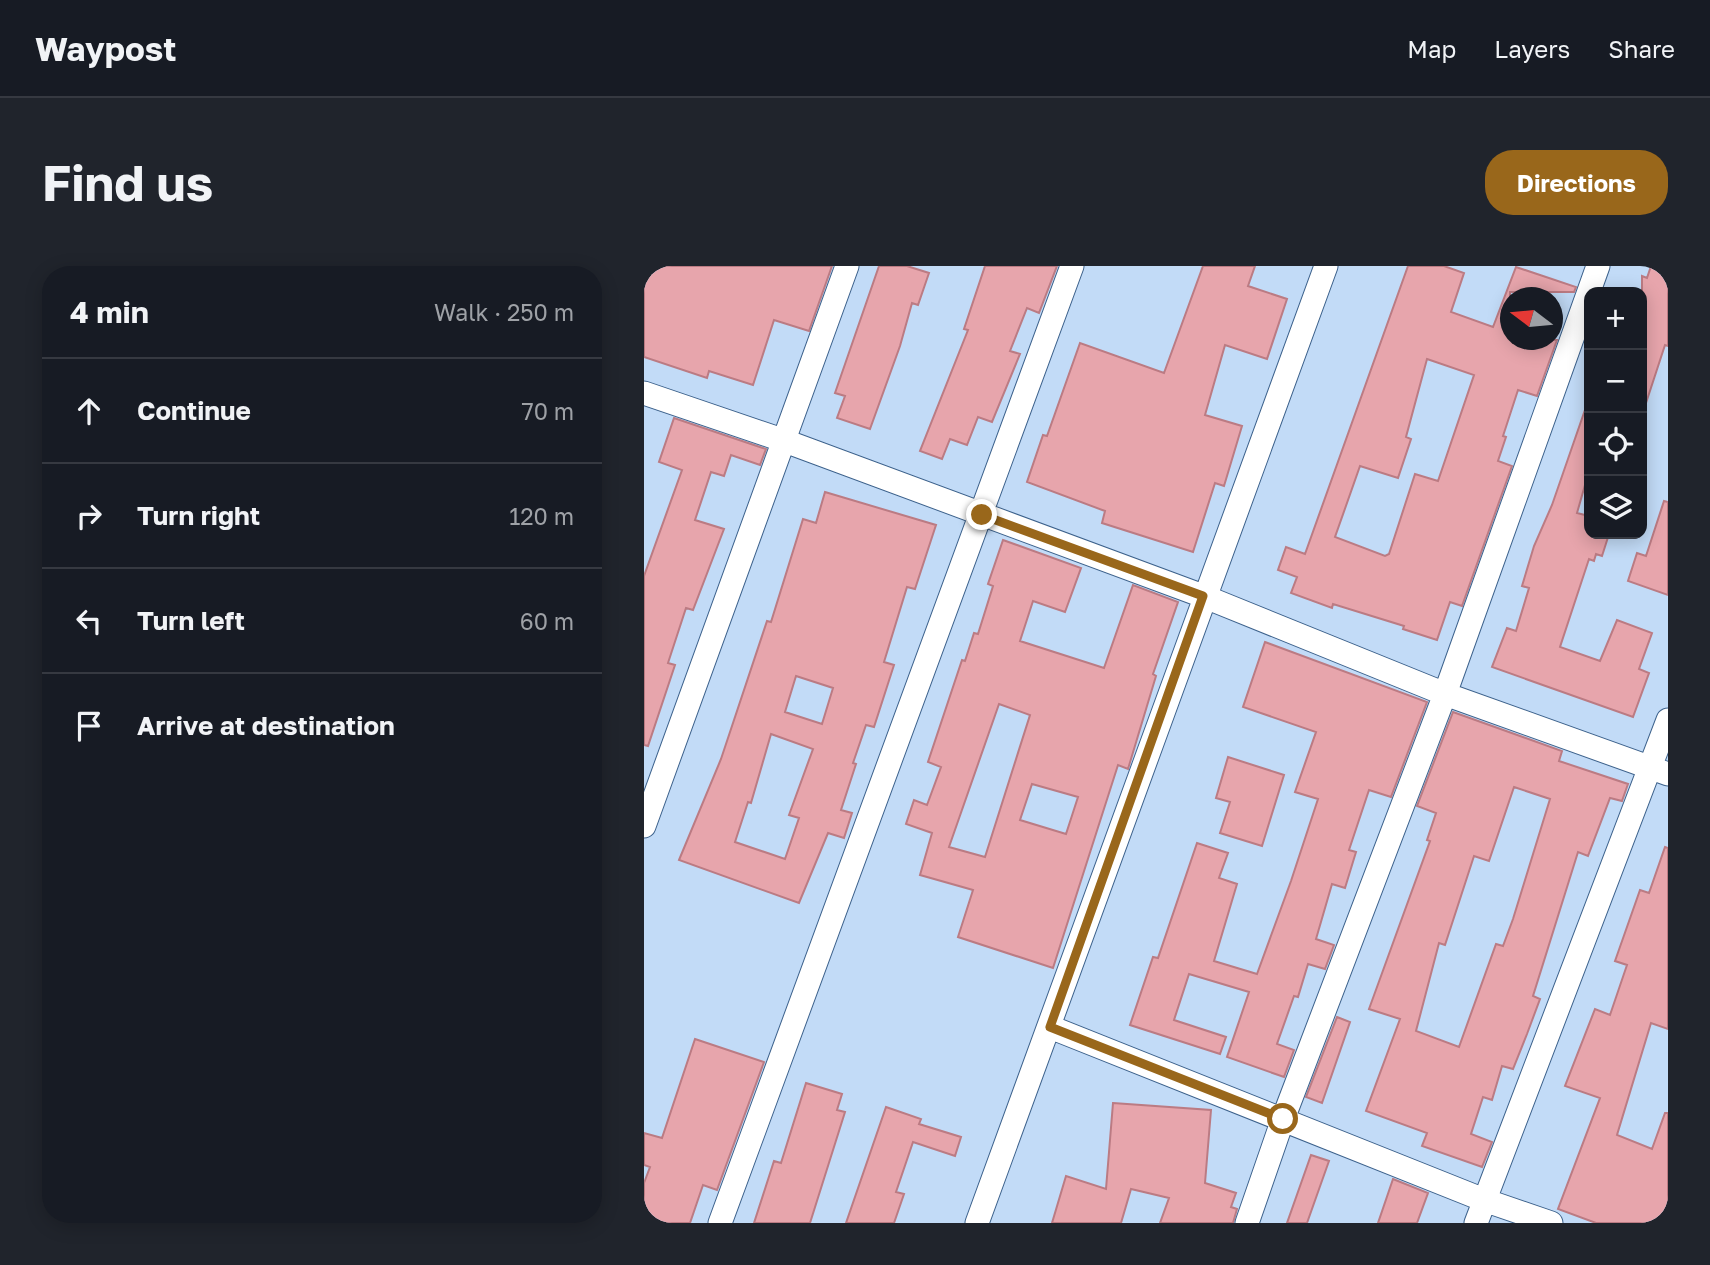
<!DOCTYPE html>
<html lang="en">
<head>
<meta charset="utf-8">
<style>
  :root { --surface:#171b24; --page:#20242c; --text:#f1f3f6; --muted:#9ea1a6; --line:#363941; --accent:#99671b }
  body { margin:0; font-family:"Golos Text",sans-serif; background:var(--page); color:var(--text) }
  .controls { position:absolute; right:21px; top:21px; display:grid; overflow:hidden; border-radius:14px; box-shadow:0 4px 18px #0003 }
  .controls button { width:63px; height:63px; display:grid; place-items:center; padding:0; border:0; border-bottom:2px solid var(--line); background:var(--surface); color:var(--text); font:35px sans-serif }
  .compass { position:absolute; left:856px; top:21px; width:63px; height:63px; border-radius:50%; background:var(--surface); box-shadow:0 4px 18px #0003; rotate:286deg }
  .stop { position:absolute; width:21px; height:21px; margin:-16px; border:5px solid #99671b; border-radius:50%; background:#fff }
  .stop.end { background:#99671b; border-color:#fff; box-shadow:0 2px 7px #0008 }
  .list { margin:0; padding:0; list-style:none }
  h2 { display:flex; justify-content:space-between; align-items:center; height:91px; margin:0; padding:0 28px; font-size:30px }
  h2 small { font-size:23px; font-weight:400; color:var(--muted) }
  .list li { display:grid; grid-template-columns:46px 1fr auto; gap:21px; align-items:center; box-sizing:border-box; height:105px; padding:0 28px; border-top:2px solid var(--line) }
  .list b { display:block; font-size:26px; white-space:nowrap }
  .list em { font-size:23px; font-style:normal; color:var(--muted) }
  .icon { flex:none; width:38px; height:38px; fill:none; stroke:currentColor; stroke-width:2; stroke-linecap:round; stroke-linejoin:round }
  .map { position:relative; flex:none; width:1024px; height:957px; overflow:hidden; border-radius:28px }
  header { display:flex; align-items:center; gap:42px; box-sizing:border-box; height:98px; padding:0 35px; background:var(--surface); border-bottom:2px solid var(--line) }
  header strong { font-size:33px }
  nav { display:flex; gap:38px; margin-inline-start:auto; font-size:24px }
  .intro { display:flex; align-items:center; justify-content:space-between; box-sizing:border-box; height:168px; padding:0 42px }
  h1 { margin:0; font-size:49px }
  .button { padding:18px 32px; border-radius:28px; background:var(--accent); color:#fff; font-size:24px; font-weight:700 }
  main { display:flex; gap:42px; padding:0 42px }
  aside { flex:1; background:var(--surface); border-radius:28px; box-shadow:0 4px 18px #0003 }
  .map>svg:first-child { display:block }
  .building { fill:#e7a5ac; stroke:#bb7b83; stroke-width:2; fill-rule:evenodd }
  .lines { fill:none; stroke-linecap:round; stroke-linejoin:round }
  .minor-casing { stroke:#3d628c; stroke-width:25 }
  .minor { stroke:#fff; stroke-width:23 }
  .route { stroke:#99671b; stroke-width:9 }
</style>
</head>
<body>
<header>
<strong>Waypost</strong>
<nav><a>Map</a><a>Layers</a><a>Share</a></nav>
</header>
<div class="intro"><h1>Find us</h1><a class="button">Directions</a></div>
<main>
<aside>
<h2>4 min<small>Walk · 250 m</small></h2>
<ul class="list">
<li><svg class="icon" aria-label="ahead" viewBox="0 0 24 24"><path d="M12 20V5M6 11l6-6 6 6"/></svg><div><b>Continue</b></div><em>70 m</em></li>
<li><svg class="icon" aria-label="right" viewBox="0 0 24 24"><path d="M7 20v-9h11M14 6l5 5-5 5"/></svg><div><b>Turn right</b></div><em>120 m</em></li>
<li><svg class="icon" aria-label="left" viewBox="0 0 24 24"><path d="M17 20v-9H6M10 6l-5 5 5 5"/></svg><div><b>Turn left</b></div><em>60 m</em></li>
<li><svg class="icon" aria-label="arrive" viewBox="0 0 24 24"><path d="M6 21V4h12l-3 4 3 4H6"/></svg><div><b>Arrive at destination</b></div></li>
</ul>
</aside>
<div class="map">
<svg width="1024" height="957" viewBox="0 0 1024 957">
  <rect width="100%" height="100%" fill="#c2dbf7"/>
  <!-- building -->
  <path class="building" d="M4,0h184l-23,65 -35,-11 -21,65 -44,-14 -2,7 -63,-21v-80z
    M235,0h28l22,7 -11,32 -6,-2 -12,43 -30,83 -33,-11 8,-22 -10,-3z
    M341,0h72l-18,47 -12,-5 -17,43 10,3 -28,68 -14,-5 -11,28 -17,-6 -8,20 -22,-8 48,-121 -4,-1z
    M559,0h52l-7,20 39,13 -20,60 -42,-14 -20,70 37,11 -18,60 -9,-3 -22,69 -91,-29 3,-12 -78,-29 16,-47 4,1 33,-93 84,30z
    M764,0h36l20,7 -13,39 42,15 23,-60 60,20 -2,5h-64v48h47l-20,56 -19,-6 -15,46 3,1 -8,24 14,5 -50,140 -12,-4 -13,38 -34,-11 1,-3 -71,-22 -1,4 -41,-15 6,-16 -19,-7 8,-23 19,7zM783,93l47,16 -36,106 -23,-7 -26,80 -4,2 -50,-19 25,-71 38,12 13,-39 -5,-2z
    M1007,0h17v80l-3,-1 -19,58h-4v-127l5,2z
    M942,141h3v64l-12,42 12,3v18h20l-7,22 -6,-2 -2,7 -5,-2 -29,88 40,14 17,-41 35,13 -13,36 10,4 -16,44 -141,-50 15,-39 9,3 13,-43 -7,-2 12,-40 18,-41z
    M30,152l92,31 -6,16 -29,-10 -7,21 -13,-4 -16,48 29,9 -31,81 -7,-2 -18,55 7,2 -27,81 -4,-1v-169l38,-106 -23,-8z
    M181,226l111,33 -21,64 -8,-2 -23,75 10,3 -20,62 -8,-2 -13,38 3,1 -15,46 11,3 -8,25 -16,-5 -29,70 -120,-43 42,-101 46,-138 4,1 32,-103 13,4zM152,410l37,12 -11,36 -37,-12zM127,468l42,15 -24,66 10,3 -14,41 -50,-17 13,-40 3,1z
    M1020,235l4,1v93l-40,-14 9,-28 9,3z
    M359,274l78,28 -16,44 -32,-11 -13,40 84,27 29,-83 45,17 -25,72 3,2 -28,93 -10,-4 -65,203 -95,-31 15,-47 -53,-15 12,-42 -26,-9 8,-24 13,5 14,-38 -13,-5 34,-102 3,1 9,-28 4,1 15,-48 -5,-2zM355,438l31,11 -45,142 -36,-10zM388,518l46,13 -12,37 -46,-14z
    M621,376l162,60 -36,95 -22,-7 -20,60 7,2 -11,36 -13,-4 -16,55 18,6 -9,24 -17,-5 -10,33 -4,-1 -17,48 17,6 -10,27 -57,-20 22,-65 -60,-18 -15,46 52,17 -6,17 -90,-29 23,-68 5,1 39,-115 31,10 -9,25 18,6 -23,77 43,13 34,-93 27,-82 -23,-7 21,-60 -73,-25z
    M809,446l109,39 -3,10 69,23 -6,17 -12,-3 -22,58 -10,-4 -45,144 7,3 -13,35 -14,35 -11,-3 -10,34 -9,-3 -12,37 21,8 -10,25 -60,-21 5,-13 -61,-22 34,-92 -31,-10 61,-168 -3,-1 9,-27 -19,-7zM870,521l36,12 -37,120 -10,27 -7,-2 -37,103 -43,-16 23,-88 6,2 29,-89 15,5z
    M584,491l56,18 -22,71 -42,-13 10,-31 -14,-4z
    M1021,581l3,1v181l-17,-6 -34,112 35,14 13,-36h3v110h-72l-38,-14 42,-111 -35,-12 30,-77 15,6 17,-50 -12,-4 25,-71 9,3z
    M693,751l13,5 -28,81 -16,-6z
    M51,773l69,23 -47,128 -14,-5 -13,38h-31l-15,-5v-35l6,-16 -6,-2v-32l18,5z
    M162,817l36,11 -5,16 8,2 -35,111h-56l20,-62 7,2z
    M469,837l98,7 -6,73 31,10 -5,14 6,2 -4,14h-73l9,-25 -38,-9 -10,34h-69l14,-47 40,13z
    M242,841l35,12 -2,5 42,13 -6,19 -42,-14 -17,50 8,2 -10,29h-48z
    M667,889l18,6 -22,62h-20z
    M749,913l35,14 -11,30h-39z"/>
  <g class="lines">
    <defs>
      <path id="minor" d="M0,127l141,48 418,155 242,98 223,80
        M0,560l203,-560
        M406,761l434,173 67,23
        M76,957l352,-957
        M333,957c119,-318 230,-639 349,-957
        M603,957l36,-104 162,-425 153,-428
        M832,957l192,-503"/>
    </defs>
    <!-- minor casing -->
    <use href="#minor" class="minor-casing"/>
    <!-- minor -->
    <use href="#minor" class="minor"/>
  </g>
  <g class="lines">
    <!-- route -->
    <path class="route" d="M338,249l221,81 -153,431 233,92"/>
  </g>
</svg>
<div class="controls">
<button>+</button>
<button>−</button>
<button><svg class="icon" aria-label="locate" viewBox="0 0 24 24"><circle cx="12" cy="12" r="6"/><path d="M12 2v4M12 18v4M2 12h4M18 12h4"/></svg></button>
<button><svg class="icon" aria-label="layers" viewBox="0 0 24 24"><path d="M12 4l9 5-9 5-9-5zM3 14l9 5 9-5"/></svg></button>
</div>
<svg class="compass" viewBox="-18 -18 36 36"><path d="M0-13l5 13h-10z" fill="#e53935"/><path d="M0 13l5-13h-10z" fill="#9ea1a6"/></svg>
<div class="stop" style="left:639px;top:853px"></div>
<div class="stop end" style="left:338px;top:249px"></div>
</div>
</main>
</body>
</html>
